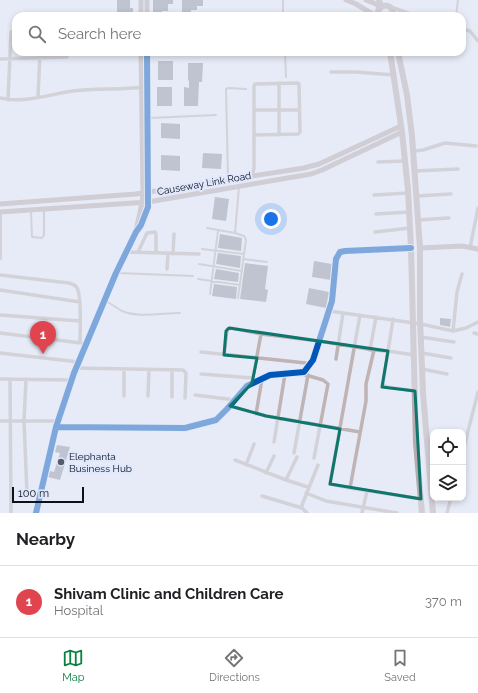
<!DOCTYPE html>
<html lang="en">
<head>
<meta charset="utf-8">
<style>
  :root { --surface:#fff; --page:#f6f6f6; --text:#202124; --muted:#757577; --line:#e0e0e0; --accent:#0b8043 }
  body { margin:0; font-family:Raleway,sans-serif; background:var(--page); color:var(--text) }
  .controls { position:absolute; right:12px; bottom:12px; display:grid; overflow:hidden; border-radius:8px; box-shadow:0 2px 6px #0003 }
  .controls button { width:36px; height:36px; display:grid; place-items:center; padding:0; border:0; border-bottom:1px solid var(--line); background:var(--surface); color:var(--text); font:20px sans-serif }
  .scale { position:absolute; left:12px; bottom:10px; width:72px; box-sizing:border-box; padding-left:4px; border:2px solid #0d1119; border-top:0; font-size:11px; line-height:14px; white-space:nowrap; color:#0d1119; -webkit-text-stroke:3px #e0e8fd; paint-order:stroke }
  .you { position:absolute; left:271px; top:219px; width:14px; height:14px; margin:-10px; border:3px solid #fff; border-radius:50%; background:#1a73e8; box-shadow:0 0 0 6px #1a73e833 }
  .badge { display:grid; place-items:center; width:26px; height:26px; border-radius:50%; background:var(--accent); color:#fff; font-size:13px; font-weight:700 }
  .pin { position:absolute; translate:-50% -33px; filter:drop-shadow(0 1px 2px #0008) }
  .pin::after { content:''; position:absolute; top:21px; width:14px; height:12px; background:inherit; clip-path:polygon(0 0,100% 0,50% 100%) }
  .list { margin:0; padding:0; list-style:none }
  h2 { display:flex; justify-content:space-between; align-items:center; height:52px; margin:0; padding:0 16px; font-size:17px }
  h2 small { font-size:13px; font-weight:400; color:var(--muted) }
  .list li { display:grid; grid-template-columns:26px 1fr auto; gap:12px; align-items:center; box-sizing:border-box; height:72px; padding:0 16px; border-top:1px solid var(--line) }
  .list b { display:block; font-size:15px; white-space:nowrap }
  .list p { margin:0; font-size:13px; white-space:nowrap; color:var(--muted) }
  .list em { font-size:13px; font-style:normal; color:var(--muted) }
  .icon { flex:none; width:22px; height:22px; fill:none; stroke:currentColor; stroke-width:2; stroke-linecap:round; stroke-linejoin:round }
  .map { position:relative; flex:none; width:478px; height:513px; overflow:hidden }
  .search { position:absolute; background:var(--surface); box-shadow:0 2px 6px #0003; left:12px; right:12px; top:12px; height:44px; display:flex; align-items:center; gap:10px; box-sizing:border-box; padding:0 14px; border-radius:12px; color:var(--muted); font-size:15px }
  .sheet { height:124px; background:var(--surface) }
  nav { display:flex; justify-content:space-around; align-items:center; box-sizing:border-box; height:56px; border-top:1px solid var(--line); background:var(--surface); font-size:11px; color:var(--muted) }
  nav a { display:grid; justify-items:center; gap:2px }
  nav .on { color:var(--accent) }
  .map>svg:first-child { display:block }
  .building { fill:#91969f }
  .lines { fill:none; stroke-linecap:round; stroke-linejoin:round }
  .lane { stroke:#bfb3b3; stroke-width:2 }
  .street { stroke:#bfb3b3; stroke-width:3.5 }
  .secondary { stroke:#b6a9a8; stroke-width:5 }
  .primary { stroke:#b8abac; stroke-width:6 }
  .cycleway-casing { stroke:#e0e8fd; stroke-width:8 }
  .cycleway { stroke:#0057b8; stroke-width:6 }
  .marked { fill:none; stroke:#0f766e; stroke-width:3; stroke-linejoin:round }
  .poi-dot { fill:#595d67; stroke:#e0e8fd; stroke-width:1.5 }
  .labels { text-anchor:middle; stroke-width:4; stroke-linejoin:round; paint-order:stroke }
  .street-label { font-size:10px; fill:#0d1119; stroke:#e0e8fd }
  .poi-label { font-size:10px; fill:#0d1119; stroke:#e0e8fd; text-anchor:start }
</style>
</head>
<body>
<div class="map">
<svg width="478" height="513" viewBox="0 0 478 513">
  <rect width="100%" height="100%" fill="#e6ebf7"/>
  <!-- building -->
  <path class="building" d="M117,0h13v8h3v8h-16z
    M153,0h20v4h-5v7h-6v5h-9z
    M182,0h21v6h-6v4h-6v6h-9z
    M158,61h15v19h-15z
    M188,63h15l-1,19h-3l-1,24h-14v-19l5,1v-7l-1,-1z
    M157,87h15v19h-15z
    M161,123l19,1v15l-19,-1z
    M203,153l19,1 -1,15 -19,-1z
    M161,155l19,1v15l-19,-1z
    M215,197l14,2 -3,22 -14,-2z
    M220,234l22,4 -1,13 -23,-3z
    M218,253l23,3 -1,12 -24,-4z
    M314,261l18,3 -1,16 -19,-3z
    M245,263l23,3 -3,23 3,1 -2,12 -26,-3z
    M216,269l23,4 -1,9 -24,-3z
    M214,284l23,3 -1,12 -24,-3z
    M309,288l20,4 -3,16 -20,-4z
    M440,318l11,1 -1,8 -10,-2z
    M57,445l13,2 -10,33 -12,-3 2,-6 4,1 6,-19 -5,-1z"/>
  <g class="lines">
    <!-- lane -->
    <path class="lane" d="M283,0v16
      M456,16l2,-16
      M285,52l1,25
      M149,118l67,-3
      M228,178l-2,-89 3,-1 17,1
      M31,211l1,26 10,1 2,-3v-25
      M207,228l28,5
      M202,249l42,5
      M1,259v-46
      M243,259l24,3
      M199,264l43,7
      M118,273l75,3
      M198,279l42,6
      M210,294l8,-63
      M238,298l8,-58 -2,-4 -9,-3 4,-46
      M106,301c5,3 11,7 16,10 17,7 40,2 58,2"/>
    <!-- street -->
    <path class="street" d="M391,7l25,9
      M462,29l8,2 8,10
      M0,59l67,-2
      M331,72h25l38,3
      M279,83v52
      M38,97l2,-45
      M0,98c22,6 51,-4 73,-7 23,-3 47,-1 71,-4
      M8,100l3,-68
      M254,110h45
      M414,151l9,-1 22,-7 31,3
      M378,162l27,-1
      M415,171l43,-2
      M252,177l2,-9v-82l1,-2 43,-1 1,1 1,48 -2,2 -44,1
      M374,195l34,-2
      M417,196l34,-2
      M376,214l33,-2
      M418,220l31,-2
      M375,232l35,-4
      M470,248l8,-40
      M126,252l73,2
      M138,252l9,-19 8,-1 1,2v19
      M173,254l1,-20
      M167,269l1,-16
      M0,275l69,8c3,1 6,1 8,5 5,8 3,43 3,55
      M0,290l80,12
      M329,311l92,13 32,7 13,-3 12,-6
      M0,315l80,6
      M360,315l-30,169 20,4 71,11
      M393,319l-10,65 4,3 28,4
      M453,331l4,-39 5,-18
      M0,333l81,10
      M474,333l4,1
      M421,337l33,5
      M370,350l6,-33
      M201,352l105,11
      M0,353l79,9
      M422,353l29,5
      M224,355l3,-26 5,-1 29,6
      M336,359l7,-46
      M76,368l107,2 3,3 -1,25
      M422,369l25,5
      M299,373l24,7 5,4 -14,74
      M201,374l52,4
      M0,379l71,1
      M10,379l1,134
      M26,379l-2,42 3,73
      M252,383l9,-49 58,7 55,9 14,1 26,4
      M195,395l40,5
      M124,396v-27
      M148,396l1,-26
      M172,397v-27
      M230,406l36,10 94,16
      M256,414l6,-35
      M0,421h58
      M56,427l129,1 31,-8 11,-11 20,-23 23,-11 34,-3 9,-12 19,-59 4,-42 4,-7 5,-1 66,-3
      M274,442l11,-68
      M463,451l15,-59
      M294,453l14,-78
      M235,460l51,20 22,7
      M246,465l8,-21
      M266,473l8,-17
      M286,480l11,-23
      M350,488l16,-87v-17l8,-34
      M306,493l20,8 71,12
      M262,496l40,12
      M307,513l-5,-5v-3l16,-40
      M362,513l5,-22
      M447,513l4,-15"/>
    <!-- secondary -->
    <path class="secondary" d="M141,0v16
      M147,0v16
      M346,0l10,4 20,12
      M366,0l10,4 4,4
      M0,204l136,-10 168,-26 15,-4 82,-38
      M0,212l148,-10 163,-28 11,-4 80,-38
      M136,231l6,-28 1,-11 -2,-140
      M420,248l42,-2 16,3
      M36,513l20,-86 18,-54 42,-100 20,-41 5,-7 7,-18 -1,-155"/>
    <!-- primary -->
    <path class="primary" d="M381,7c7,-4 13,1 12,9
      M378,16v-5l3,-4 -2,-7
      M390,52l12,80 6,58 3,58 5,195 6,70
      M398,52l9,43 5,41 8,112v71l3,74 10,120"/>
    <defs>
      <path id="cycleway" d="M56,427l129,1 31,-8 11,-11 20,-23 23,-11 34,-3 9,-12 19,-59 4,-42 4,-7 5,-1 66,-3
        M36,513l20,-86 18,-54 42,-100 20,-41 5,-7 7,-18 -1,-155"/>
    </defs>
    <!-- cycleway casing -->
    <use href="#cycleway" class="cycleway-casing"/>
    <!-- cycleway -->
    <use href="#cycleway" class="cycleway"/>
  </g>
  <!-- marked area -->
  <path d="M0 0H478V513H0ZM229,328l159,23 -6,36 33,4 6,108 -91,-15 10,-55 -74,-13 -36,-10 22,-23 5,-25 -33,-3 2,-24z" fill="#e6ebf7" fill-opacity=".55" fill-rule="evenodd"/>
  <path class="marked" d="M229,328l159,23 -6,36 33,4 6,108 -91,-15 10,-55 -74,-13 -36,-10 22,-23 5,-25 -33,-3 2,-24z"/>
  <!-- markers -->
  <circle class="poi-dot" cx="61" cy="462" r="4"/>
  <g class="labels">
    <!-- street labels -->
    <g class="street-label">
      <text transform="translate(204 183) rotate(-10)" y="4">Causeway Link Road</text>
    </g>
    <!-- poi labels -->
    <g class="poi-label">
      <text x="69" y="460">Elephanta<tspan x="69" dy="12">Business Hub</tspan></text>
    </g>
  </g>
</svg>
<div class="controls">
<button><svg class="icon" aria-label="locate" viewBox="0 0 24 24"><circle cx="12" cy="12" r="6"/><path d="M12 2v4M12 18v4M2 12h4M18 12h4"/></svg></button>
<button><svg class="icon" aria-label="layers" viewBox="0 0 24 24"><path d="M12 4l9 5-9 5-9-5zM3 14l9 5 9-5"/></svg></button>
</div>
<div class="scale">100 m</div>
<div class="you"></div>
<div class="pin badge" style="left:43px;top:354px;background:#e0444e">1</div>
<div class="search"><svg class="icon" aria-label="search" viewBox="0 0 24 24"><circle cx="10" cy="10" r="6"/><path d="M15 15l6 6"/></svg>Search here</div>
</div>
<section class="sheet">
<h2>Nearby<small></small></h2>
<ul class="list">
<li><span class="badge" style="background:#e0444e">1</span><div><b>Shivam Clinic and Children Care</b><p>Hospital</p></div><em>370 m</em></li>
</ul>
</section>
<nav>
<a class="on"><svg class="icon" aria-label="map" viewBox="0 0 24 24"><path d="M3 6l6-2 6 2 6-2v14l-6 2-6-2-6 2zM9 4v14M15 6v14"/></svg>Map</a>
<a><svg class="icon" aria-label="directions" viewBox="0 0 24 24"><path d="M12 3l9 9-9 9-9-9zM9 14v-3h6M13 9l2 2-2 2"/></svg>Directions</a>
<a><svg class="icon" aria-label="saved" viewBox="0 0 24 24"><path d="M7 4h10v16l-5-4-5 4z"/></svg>Saved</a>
</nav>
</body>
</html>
